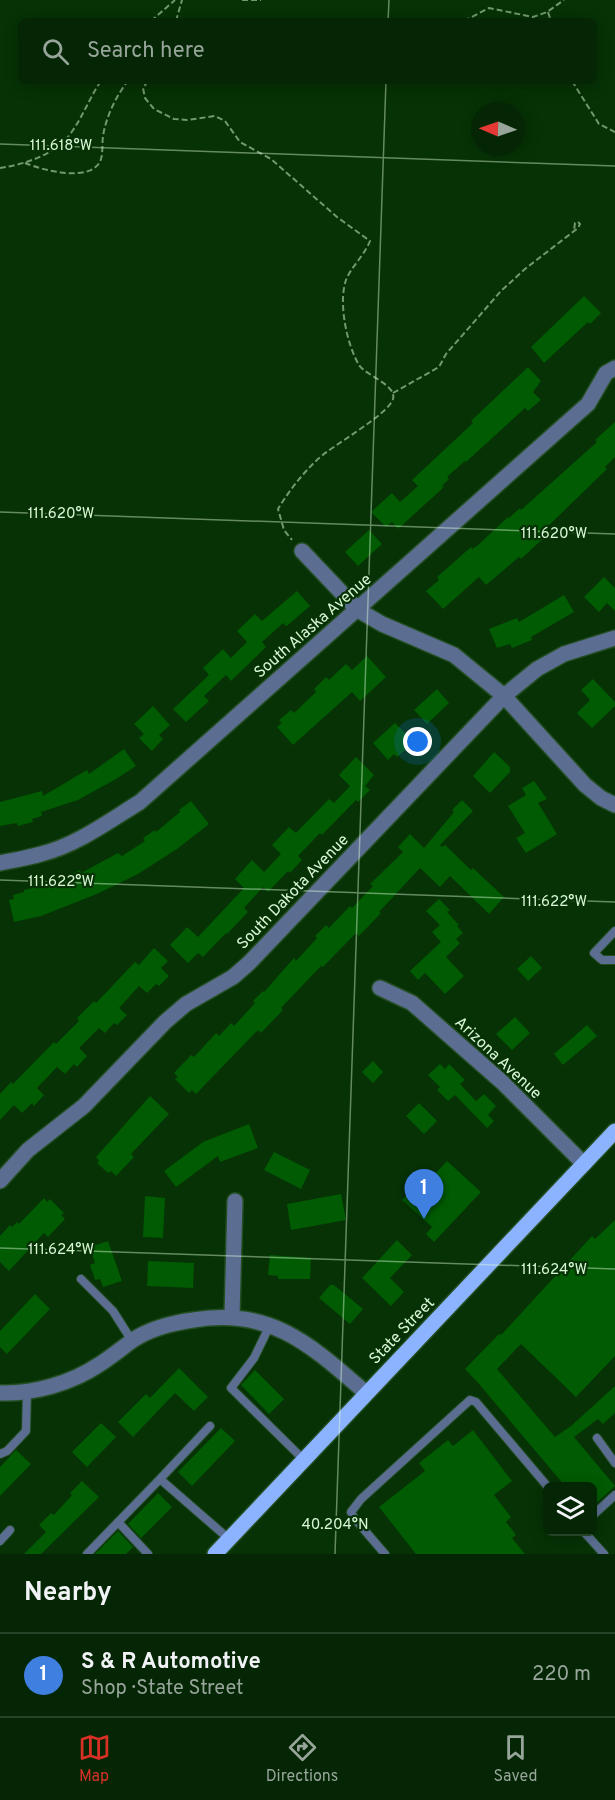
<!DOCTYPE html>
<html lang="en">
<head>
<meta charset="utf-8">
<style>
  :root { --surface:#042604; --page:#0d2e0e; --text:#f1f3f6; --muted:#97a59a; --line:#254326; --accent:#d93025 }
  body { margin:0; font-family:Overpass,sans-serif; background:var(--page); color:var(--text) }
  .controls { position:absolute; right:18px; bottom:18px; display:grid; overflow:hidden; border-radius:9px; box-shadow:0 3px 15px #0003 }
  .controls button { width:54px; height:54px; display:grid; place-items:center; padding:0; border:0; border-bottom:2px solid var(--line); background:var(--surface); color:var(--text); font:30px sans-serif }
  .compass { position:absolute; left:471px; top:102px; width:54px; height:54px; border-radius:50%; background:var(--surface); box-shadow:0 3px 15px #0003; rotate:272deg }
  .you { position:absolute; left:418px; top:742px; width:21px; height:21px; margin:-15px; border:4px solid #fff; border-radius:50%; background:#1a73e8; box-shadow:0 0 0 9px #1a73e833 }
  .badge { display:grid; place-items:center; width:39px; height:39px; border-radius:50%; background:var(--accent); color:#fff; font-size:20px; font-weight:700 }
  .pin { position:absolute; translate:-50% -50px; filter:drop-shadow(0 2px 3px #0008) }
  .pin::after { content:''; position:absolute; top:32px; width:21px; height:18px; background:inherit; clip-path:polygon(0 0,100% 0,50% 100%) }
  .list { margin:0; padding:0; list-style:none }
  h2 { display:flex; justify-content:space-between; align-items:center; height:78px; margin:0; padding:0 24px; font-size:26px }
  h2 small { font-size:20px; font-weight:400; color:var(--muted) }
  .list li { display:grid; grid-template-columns:39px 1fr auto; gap:18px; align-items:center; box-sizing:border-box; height:84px; padding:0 24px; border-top:2px solid var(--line) }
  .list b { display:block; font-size:22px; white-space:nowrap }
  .list p { margin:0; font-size:20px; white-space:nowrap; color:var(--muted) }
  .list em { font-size:20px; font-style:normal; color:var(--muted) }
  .icon { flex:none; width:33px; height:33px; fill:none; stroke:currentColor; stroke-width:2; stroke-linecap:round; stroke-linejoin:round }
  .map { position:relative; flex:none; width:615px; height:1554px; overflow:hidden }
  .search { position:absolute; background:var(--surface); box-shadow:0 3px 15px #0003; left:18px; right:18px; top:18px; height:66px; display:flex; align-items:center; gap:15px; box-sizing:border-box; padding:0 21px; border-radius:9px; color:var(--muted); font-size:22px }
  .sheet { height:162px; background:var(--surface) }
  nav { display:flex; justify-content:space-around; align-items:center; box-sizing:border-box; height:84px; border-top:2px solid var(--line); background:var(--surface); font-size:16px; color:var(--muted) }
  nav a { display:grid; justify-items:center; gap:3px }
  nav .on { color:var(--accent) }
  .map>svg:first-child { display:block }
  .building { fill:#015b02 }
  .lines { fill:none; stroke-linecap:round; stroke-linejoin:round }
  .service-casing { stroke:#244e22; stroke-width:10 }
  .minor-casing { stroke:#244e22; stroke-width:18 }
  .primary-casing { stroke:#244e22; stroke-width:18 }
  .path { stroke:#739871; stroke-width:2; stroke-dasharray:6 3; stroke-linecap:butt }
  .service { stroke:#5b6e92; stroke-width:8 }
  .minor { stroke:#5b6e92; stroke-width:15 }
  .primary { stroke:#8cb3ff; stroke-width:15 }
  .ticks { fill:none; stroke:#d9f7d6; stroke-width:1.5; stroke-opacity:0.45 }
  .labels { text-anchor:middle; stroke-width:4.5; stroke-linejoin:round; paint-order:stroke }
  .street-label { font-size:16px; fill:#d9f7d6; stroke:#063205 }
  .ticks-label { font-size:15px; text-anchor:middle; fill:#d9f7d6; stroke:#063205; stroke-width:4.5; stroke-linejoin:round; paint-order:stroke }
</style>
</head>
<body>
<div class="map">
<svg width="615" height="1554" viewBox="0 0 615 1554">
  <rect width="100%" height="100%" fill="#063205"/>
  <!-- building -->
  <path class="building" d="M584,296l17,17 -11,11 -2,-2 -44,41 -13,-16z
    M528,367l13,14 -8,11 8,8 -13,11 -3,-3 -59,54 -1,-1 -18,16 2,2 -7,7 2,1 -46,42 -6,-7 -6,5 -15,-15 21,-19 8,9 18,-16 -6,-6 61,-57 -2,-2z
    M615,422v35l-10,10 2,2 -65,63 4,4 -25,23 -2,-2 -33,28 -7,-8 -36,32 -17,-18 13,-11 -2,-3 34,-30 1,2 5,-3 31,-29 1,1 11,-10 1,2 76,-68 -2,-2z
    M369,530l13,14 -24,22 -13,-14z
    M604,577l11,11v23l-8,-8 -8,9 -15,-15z
    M297,591l13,15 -22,19 -2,1 -3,-3 -12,11 -9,8 4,5 -35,34 -5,-6 -22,21 5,5 -23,21 -13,-13 36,-34 -6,-7 20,-19 8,9 16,-16 -10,-11 18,-17 7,7z
    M564,595l10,17 -43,25 1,3 -20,8 -2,-4 -13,4 -8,-19 28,-11 2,4z
    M367,656l19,21 -26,24 -8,-9 -59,53 -16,-18 5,-4 -3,-3 12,-10 3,3 22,-21 -2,-3 12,-12 3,3 17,-16 6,6z
    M593,679l22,23v4l-23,22 -15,-15 13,-13 -9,-10z
    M437,689l12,14 -22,21 -13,-14z
    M153,706l17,19 -11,10 4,4 -11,12 -13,-13 5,-4 -10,-10z
    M395,723l19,19 -17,15 -3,-3 -6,6 -15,-17z
    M124,749l12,17 -20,13 -38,21 -37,12 1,4 -10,3 1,3 -15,4 -1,-3 -17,3v-24l42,-11 1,5 44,-26 2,4z
    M494,752l16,15v5l-20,21 -17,-17z
    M356,757l18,18 -9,11 5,4 -12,12 -2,-2 -34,35 -2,-2 -22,23 4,4 -12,13 -2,-2 -20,21 -5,-5 -19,21 4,4 -21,22 -1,-1 -23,24 -5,-4 -10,10 -18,-18 17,-18 11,10 46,-49 -9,-9 17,-19 12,12 17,-18 -9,-9 17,-18 7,6 33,-34 5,4 16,-17 -11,-11z
    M534,781l13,18 -9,4 19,31 -31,19 -10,-15 9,-5 -17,-27 18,-11 -4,-7z
    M462,800l11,11 -33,34 2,2 3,-2 26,25 2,-2 31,29 -15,17 -39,-38 -10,11 -20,-19 -41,44 2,1 -22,23 -3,-3 -33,34 -2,-1 -40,42 2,2 -22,23 -3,-3 -62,64 -4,-4 -3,3 -14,-14 3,-2 -4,-4 17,-18 3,2 22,-24 3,3 12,-13 3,3 21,-23 -2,-2 10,-10 1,1 30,-34 2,3 21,-23 -2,-2 11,-11 3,3 21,-22 2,2 21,-22 -3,-2 33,-32 -5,-5 12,-13 14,14 30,-36 -2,-2z
    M191,801l18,23 -32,25 -39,25 -41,20 -56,22 -27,6 -5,-22 5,-1 -1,-4 11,-3v-2l15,-4v3l41,-19 1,3 37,-20 4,3 23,-15 -2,-3 12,-8 1,2 24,-20 -1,-2z
    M439,899l11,11 -3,2 12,13 -2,1 6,7 -7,6 4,4 -14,14 18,19 -19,18 -20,-21 -7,7 -8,-9 31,-29 -9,-10 8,-7 -14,-14z
    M154,948l14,13 -7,7 8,8 -10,10 -3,-2 -9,9 -8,-7 -20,22 8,7 -10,10 -3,-2 -9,10 -6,-5 -20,20 8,8 -10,11 -3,-3 -9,10 -8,-7 -20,21 7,7 -10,11 -2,-3 -10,10 -8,-8 -14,15v-26l11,-12 2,2 41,-42 2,2 23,-23 -2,-3 17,-17 2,2 39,-41 4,3z
    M531,956l11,12 -14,13 -11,-12z
    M515,1017l15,16 -18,17 -16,-16z
    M587,1025l10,11 -34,29 -9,-11z
    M373,1061l10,11 -10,11 -11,-11z
    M440,1064l5,5 4,-5 16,16 -5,4 16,17 8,-7 12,12 -8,9 6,6 -7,7 -32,-33 -7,6 -11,-11 3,-3 -12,-12z
    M150,1096l19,18 -38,40 3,3 -18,19 -5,-5 -3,2 -11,-10 2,-2 -3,-4z
    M419,1103l18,18 -13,13 -18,-18z
    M249,1124l9,24 -38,14 -2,-6 -42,31 -12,-16 39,-29z
    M274,1152l36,18 -9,19 -37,-19z
    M447,1161l34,31 -47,50 -8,-8 6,-7 -30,-27 14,-15 5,4z
    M341,1194l5,26 -55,10 -4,-26z
    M145,1196l20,2 -2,40 -20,-1z
    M44,1198l3,4 3,-3 14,14 -3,2 4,4 -17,18 -4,-4 -35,38 -9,-9v-26l10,-11 2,2 5,-5 2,2z
    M615,1220v136l-39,41 -55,-53 -24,25 58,68 16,-11 44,-40v27l-12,11 -5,-5 -24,18 41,49 -23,21v-21h-27l-86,-102 -14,-15 34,-35 2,1 91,-99 3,3z
    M397,1240l15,15 -22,23 14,14 -13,14 -29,-28z
    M108,1241l14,40 -19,6 -3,-8 -5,1 -5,-15 5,-2 -5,-16z
    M270,1255l41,3 -1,21h-32v-3l-10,-1z
    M148,1261l46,2 -1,25 -46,-2z
    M330,1285h4l29,24 -13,15 -31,-26z
    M35,1294l15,15 -43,45 -7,-7v-16z
    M179,1368l29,29 -14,14 -19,-18 -42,44 -15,-15 28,-28 4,4z
    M255,1370l29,29 -15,15 -28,-29z
    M101,1423l15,14 -29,30 -15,-15z
    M221,1428l14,13 -43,45 -14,-14z
    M473,1430l39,51 -18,14 17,22 -5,5 10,13 -4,3 13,16h-109l-37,-47 46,-36 -6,-8 29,-23 5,6z
    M16,1450l15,14 -31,32v-29z
    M82,1481l17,16 -58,57h-17l22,-22 -7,-7 12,-12 3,2 18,-20 -2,-2z
    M158,1493l14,14 -31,31 -13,-14z
    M118,1531l15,16 -7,7h-31z"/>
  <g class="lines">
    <defs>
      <path id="service" d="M615,931l-21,22 8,7h13
        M81,1279l32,32 19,30
        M270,1325l-16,33 -23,30 72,71
        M597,1438l18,25
        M0,1454l7,-3 19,-20 1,-40
        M160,1479l50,-53
        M592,1516l23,-21
        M118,1522l30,32
        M584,1532l20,22
        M0,1541l10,-11
        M87,1554l73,-75 69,60
        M385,1554l-31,-36 -3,-6 10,-13 109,-99 6,2 72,85"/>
      <path id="minor" d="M302,551l56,59 24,14 72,31 50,41 81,89 16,13 14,7
        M0,863c14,-3 28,-5 41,-9 36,-9 68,-33 99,-52l448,-398 18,-31 9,-5
        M380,988l32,15 90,79 82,82
        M0,1181l28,-31 56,-44 81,-84 21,-18 47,-27 16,-14 255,-267 33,-27 27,-15 51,-16
        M232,1316l3,-115
        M0,1393c34,1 72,-10 100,-29 11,-7 22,-16 33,-24 18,-12 39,-17 60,-20 78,-13 118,25 173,73"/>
      <path id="primary" d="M215,1554l400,-423"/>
    </defs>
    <!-- service casing -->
    <use href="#service" class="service-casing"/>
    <!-- minor casing -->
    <use href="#minor" class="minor-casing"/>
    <!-- primary casing -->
    <use href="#primary" class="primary-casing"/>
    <!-- path -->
    <path class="path" d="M242,0h19
      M548,12l3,9
      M151,21l24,-21
      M176,21l6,-21
      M421,21h24
      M464,21l25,-13 44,9 14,-5 17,-12
      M148,81l-5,7 2,10 9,11 20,10 13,1 28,-4 10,5 15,21 31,17 66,58 33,24c-6,15 -19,26 -24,39 -8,23 1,65 13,85 6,10 38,20 34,34 -5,16 -60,46 -75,60 -16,15 -29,32 -40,50l6,21 8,10
      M325,81h18
      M572,81l27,43 16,8
      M25,163c17,7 68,21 76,-4 2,-7 1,-16 2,-23 3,-19 13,-40 25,-55
      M0,168c26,-4 58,-14 73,-38 11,-16 17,-33 28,-49
      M393,393l46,-26 7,-13 55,-63 24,-22 53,-41 2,-4 -2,-2 -3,1 -1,7"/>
    <!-- service -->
    <use href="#service" class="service"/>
    <!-- minor -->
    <use href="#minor" class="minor"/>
    <!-- primary -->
    <use href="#primary" class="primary"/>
  </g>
  <!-- ticks -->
  <path class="ticks" d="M388,21l1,-21M0,144l615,22M0,512l615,22M0,880l615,22M0,1248l615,21M335,1554l51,-1473"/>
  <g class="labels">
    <!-- street labels -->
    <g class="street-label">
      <text transform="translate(312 625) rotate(-41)" y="6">South Alaska Avenue</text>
      <text transform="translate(292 891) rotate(-46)" y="6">South Dakota Avenue</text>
      <text transform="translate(499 1057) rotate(43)" y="6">Arizona Avenue</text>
      <text transform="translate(401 1330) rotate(-46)" y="6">State Street</text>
    </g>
  </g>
  <g class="ticks-label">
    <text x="61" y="150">111.618°W</text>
    <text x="61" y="518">111.620°W</text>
    <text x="554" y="538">111.620°W</text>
    <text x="61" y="886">111.622°W</text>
    <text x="554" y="906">111.622°W</text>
    <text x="61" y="1254">111.624°W</text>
    <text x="554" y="1274">111.624°W</text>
    <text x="335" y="1529">40.204°N</text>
  </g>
</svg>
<div class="controls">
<button><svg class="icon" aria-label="layers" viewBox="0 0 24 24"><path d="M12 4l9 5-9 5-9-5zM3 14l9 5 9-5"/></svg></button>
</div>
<svg class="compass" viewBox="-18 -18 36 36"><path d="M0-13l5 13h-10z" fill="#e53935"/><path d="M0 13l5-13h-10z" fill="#97a59a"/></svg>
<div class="you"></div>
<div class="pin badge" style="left:424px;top:1219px;background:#3f7fe0">1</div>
<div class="search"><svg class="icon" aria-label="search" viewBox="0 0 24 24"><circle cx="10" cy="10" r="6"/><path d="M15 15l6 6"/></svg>Search here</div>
</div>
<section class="sheet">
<h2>Nearby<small></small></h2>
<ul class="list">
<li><span class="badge" style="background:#3f7fe0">1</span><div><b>S &amp; R Automotive</b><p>Shop · State Street</p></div><em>220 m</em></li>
</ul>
</section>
<nav>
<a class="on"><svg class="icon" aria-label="map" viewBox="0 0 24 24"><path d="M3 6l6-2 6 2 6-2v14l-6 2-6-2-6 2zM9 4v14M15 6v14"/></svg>Map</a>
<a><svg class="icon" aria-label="directions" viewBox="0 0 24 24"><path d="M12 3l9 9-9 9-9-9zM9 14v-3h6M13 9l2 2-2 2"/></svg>Directions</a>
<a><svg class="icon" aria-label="saved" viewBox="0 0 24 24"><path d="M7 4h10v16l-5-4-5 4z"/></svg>Saved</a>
</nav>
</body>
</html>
